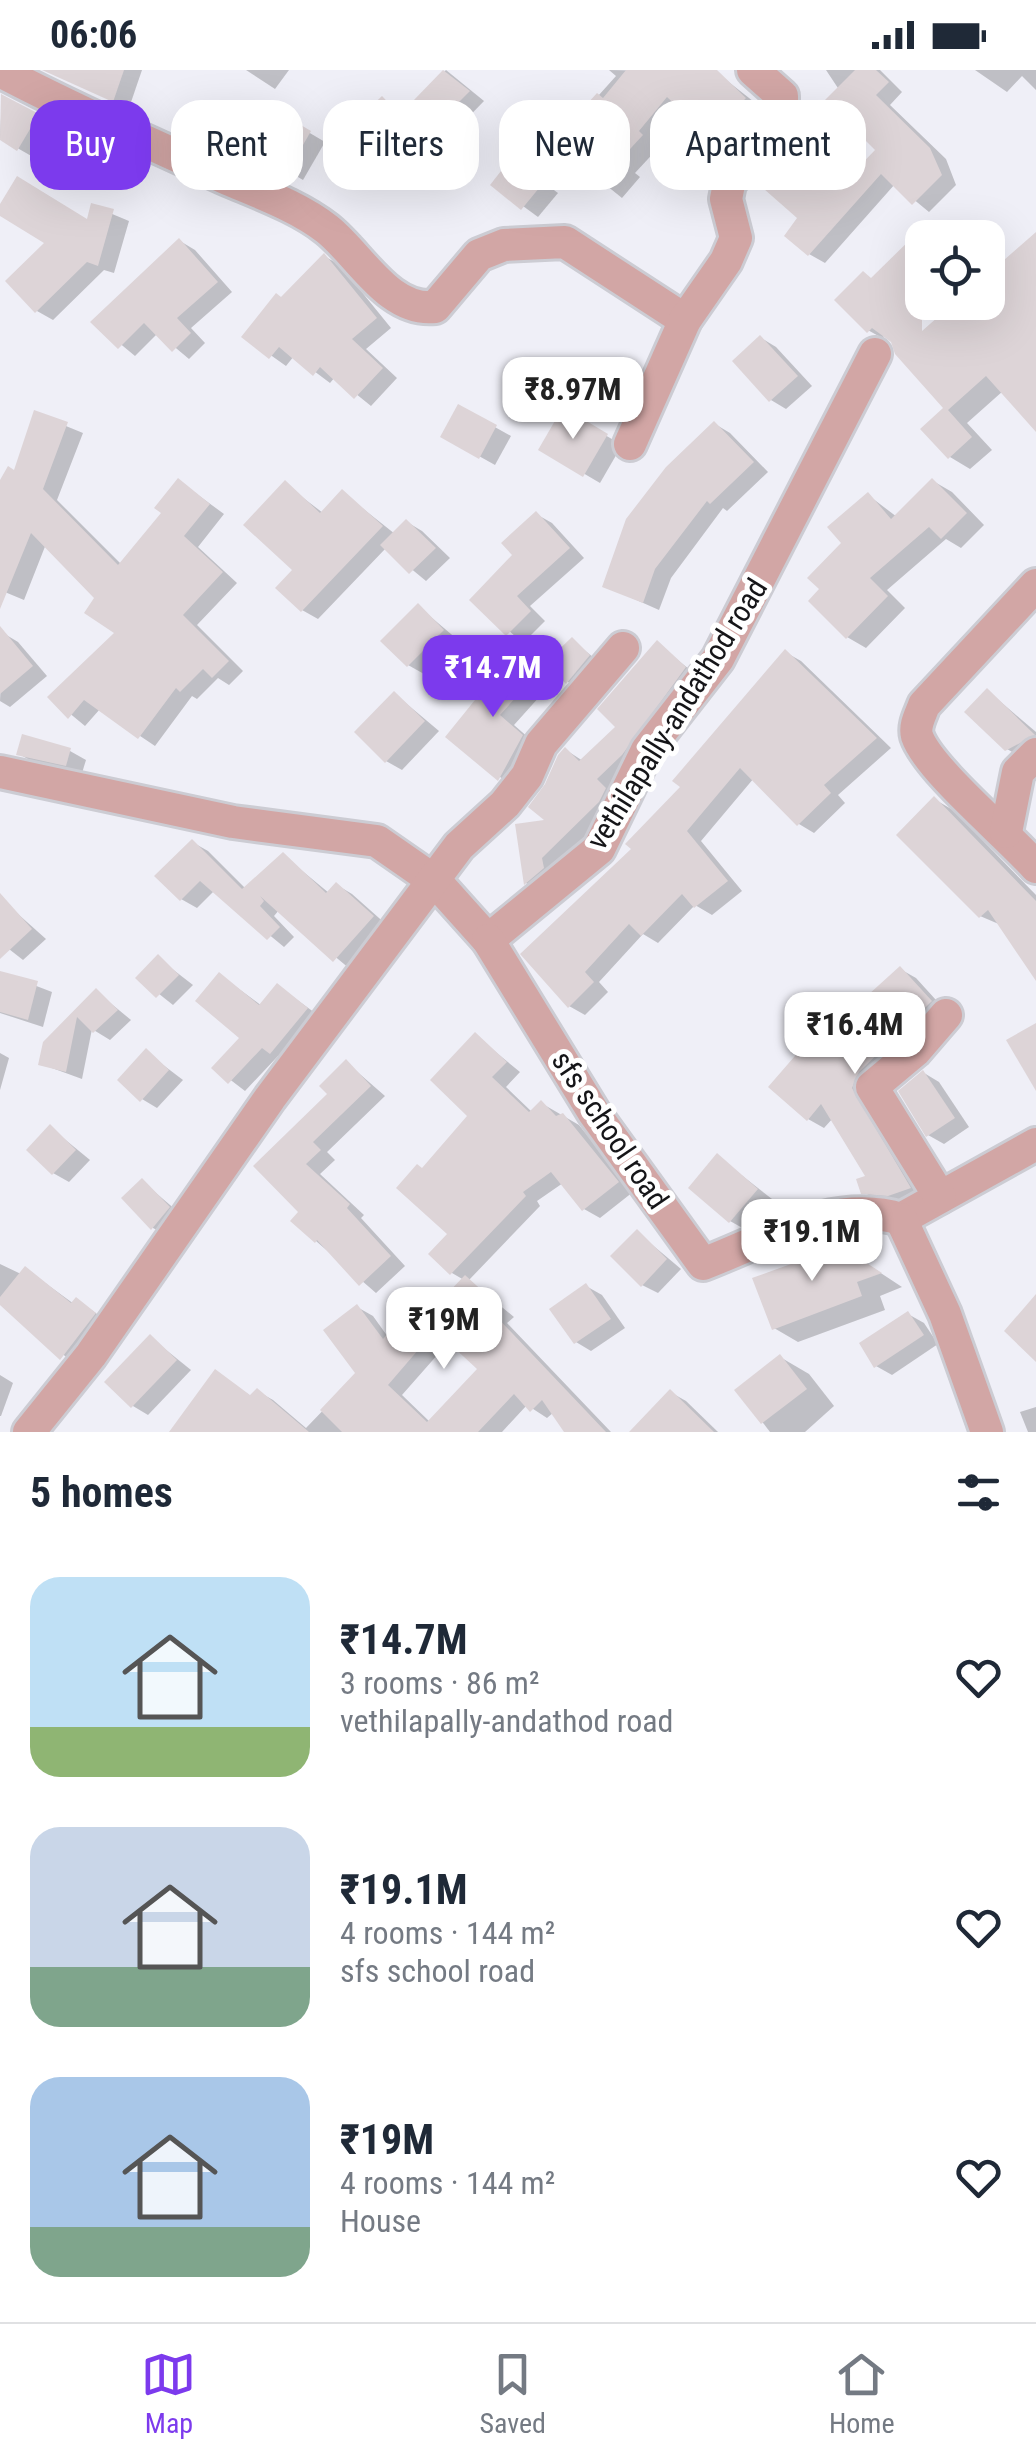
<!DOCTYPE html>
<html lang="en">
<head>
<meta charset="utf-8">
<style>
	body { margin:0; font-family:"Roboto Condensed",sans-serif; background:#f6f6f7; color:#1f2937; height:100vh; display:flex; flex-direction:column; font-size:38px; white-space:nowrap }
	* { box-sizing:border-box; margin:0 }
	p { font-size:32px; color:#747a83 }
	.icon { flex:none; width:55px; height:55px; fill:none; stroke:currentColor; stroke-width:2; stroke-linecap:round; stroke-linejoin:round }
	.map { position:relative; height:1362px; overflow:hidden }
	.panel { display:flex; flex-direction:column; background:#fff; flex:1 }
	.panel>* { flex:none }
	.hud { position:absolute; left:30px; top:30px; width:978px; height:90px; display:flex; gap:20px }
	.buttons { position:absolute; left:905px; top:150px; display:grid; gap:20px }
	.buttons a { display:grid; place-items:center; width:100px; height:100px; border-radius:20px; background:#fff; box-shadow:0 10px 40px #0002; font-size:50px }
	.price { position:absolute; translate:-50% -85px; padding:0 22px; border-radius:20px; background:#fff; color:#222; font-size:32px; line-height:65px; filter:drop-shadow(0 2px 5px #0008) }
	.price::after { content:''; position:absolute; left:50%; top:60px; width:30px; height:22px; margin-left:-15px; background:inherit; clip-path:polygon(0 0,100% 0,50% 100%) }
	.price.current { background:#7c3aed; color:#fff }
	ul { padding:0; list-style:none }
	li { display:flex; align-items:center; gap:30px; height:250px; padding:0 30px }
	li span { display:grid; place-items:center; flex:none; width:280px; height:200px; border-radius:30px; color:#555 }
	li>.icon { margin-inline-start:auto }
	span .icon { width:120px; height:120px; fill:#fffc; stroke-width:1 }
	li b { font-size:42px }
	h2 { display:flex; justify-content:space-between; align-items:center; height:120px; padding:0 30px; font-size:42px }
	.pill { padding:0 35px; border-radius:30px; background:#fff; box-shadow:0 10px 40px #0002; font-size:35px; line-height:90px }
	.pill.current { background:#7c3aed; color:#fff }
	.status { display:flex; justify-content:space-between; align-items:center; height:70px; padding:0 50px; background:#fff; direction:ltr }
	.status svg { height:28px; fill:currentColor }
	.tabs { display:flex; justify-content:space-around; align-items:center; height:140px; border-top:2px solid #e0e1e3; background:#fff; font-size:28px; color:#747a83 }
	.tabs a { display:grid; justify-items:center; gap:5px }
	.tabs .current { color:#7c3aed }
	.map>svg:first-child { display:block }
</style>
</head>
<body>
<div class="status"><b>06:06</b><svg viewBox="0 0 49 12"><path d="M0 12V9h3v3zM5 12V6h3v6zM10 12V3h3v9zM15 12V0h3v12zM26 1h20v11H26zM47 4h2v5h-2z"/></svg></div>
<div class="map">
<svg width="1036" height="1362" viewBox="0 0 1036 1362">
	<rect width="100%" height="100%" fill="#efeff7"/>
	<g fill="#0003">
		<polygon points="45,0 142,0 129,38"/>
		<polygon points="246,0 289,0 275,19"/>
		<polygon points="446,0 484,31 454,62 416,31"/>
		<polygon points="609,0 716,2 763,39 729,75 684,39 655,72 660,76 635,103 640,107 622,128 555,74 616,6"/>
		<polygon points="826,0 880,0 902,22 890,35 946,89 956,115 929,142 895,114 825,193 809,184 786,76 833,111 838,106 848,112 879,80"/>
		<polygon points="975,0 1036,0 1036,20 1022,6 1007,22"/>
		<polygon points="2,27 53,54 33,87 0,68"/>
		<polygon points="383,29 398,38 424,66 401,87 386,78"/>
		<polygon points="266,37 325,72 303,110 244,75"/>
		<polygon points="513,90 558,123 538,147 493,114"/>
		<polygon points="93,136 129,151 114,203 104,200 53,250 37,241 48,172 0,143 0,139 88,152"/>
		<polygon points="920,164 926,168 922,228 882,268 866,259 873,209"/>
		<polygon points="1036,165 1036,358 1003,321 967,353 992,380 970,399 950,387 947,338 988,232 988,208"/>
		<polygon points="180,171 195,180 232,222 191,258 205,273 189,289 158,263 135,286 94,252"/>
		<polygon points="324,186 340,195 391,258 366,279 397,308 371,336 335,307 330,313 294,286 286,296 245,267"/>
		<polygon points="761,268 776,277 812,316 786,339 771,330"/>
		<polygon points="459,337 511,366 495,395 443,366"/>
		<polygon points="564,341 622,375 600,413 542,379"/>
		<polygon points="39,345 83,363 57,430 122,495 164,442 179,411 224,444 198,477 237,513 197,555 243,601 229,615 218,608 197,629 192,626 155,676 100,639 85,656 50,627 118,563 98,527 46,474 24,530 0,520 0,437"/>
		<polygon points="715,354 730,363 768,402 727,441 723,438 671,508 659,540 605,516"/>
		<polygon points="933,411 952,422 984,455 961,478 946,469 887,520 905,538 866,578 847,567 822,519 868,425 897,447"/>
		<polygon points="285,414 323,443 342,422 395,464 407,452 422,461 450,488 426,511 386,478 318,549 302,540"/>
		<polygon points="536,444 552,453 584,488 530,536 545,551 523,573 473,530 516,485"/>
		<polygon points="418,536 458,570 424,604 408,595"/>
		<polygon points="3,563 18,572 47,606 10,637 0,631"/>
		<polygon points="572,570 604,596 583,620 568,612"/>
		<polygon points="658,574 700,608 621,729 541,822 526,813 518,756 550,752 566,680 583,691 618,657"/>
		<polygon points="785,582 801,591 891,678 838,725 845,733 814,763 799,754 754,708 701,771 742,821 712,845 695,835 658,873 643,864 599,912 608,922 585,945 569,936 634,779"/>
		<polygon points="513,587 550,615 514,655 538,676 514,718 449,667"/>
		<polygon points="988,621 1036,662 1036,681 1023,688 1007,679"/>
		<polygon points="395,624 439,661 402,700 386,691"/>
		<polygon points="70,681 86,690 82,703 35,693 19,684"/>
		<polygon points="934,729 953,740 1036,825 1036,907 1001,855 980,846"/>
		<polygon points="192,772 208,781 246,819 283,785 329,823 337,815 352,824 388,856 350,899 279,840 274,846 294,867 284,877 215,820 197,838 181,829"/>
		<polygon points="9,836 46,869 23,890 0,872 0,844"/>
		<polygon points="158,888 193,915 173,935 139,908"/>
		<polygon points="900,899 916,908 946,941 874,1011 925,1126 905,1134 880,1131 863,1122 869,1107 833,1048 824,1058 808,1049 807,986 874,929"/>
		<polygon points="0,902 52,922 43,957 0,943"/>
		<polygon points="220,905 262,936 278,916 322,948 287,991 278,986 245,1021 215,998 242,968"/>
		<polygon points="97,922 131,950 110,970 92,959 82,1009 41,994 45,973"/>
		<polygon points="475,965 520,1002 506,1017 532,1042 541,1033 579,1055 633,1122 600,1148 584,1139 563,1113 537,1131 540,1136 469,1210 514,1247 507,1253 611,1362 567,1362 554,1342 547,1348 527,1335 502,1362 172,1362 216,1302 252,1327 257,1321 273,1330 306,1358 359,1303 357,1237 373,1246 388,1267 400,1253 439,1283 402,1325 430,1352 480,1299 464,1210 452,1203 451,1164 423,1101 471,1046"/>
		<polygon points="146,982 183,1010 157,1038 142,1029"/>
		<polygon points="0,983 9,988 0,1020"/>
		<polygon points="346,992 385,1026 327,1082 335,1090 320,1104 364,1145 361,1148 405,1196 376,1223 316,1171 302,1142 257,1096 331,1024"/>
		<polygon points="924,1003 939,1012 969,1057 944,1074 928,1065"/>
		<polygon points="51,1058 90,1090 69,1112 53,1103"/>
		<polygon points="717,1086 772,1129 746,1160 730,1151"/>
		<polygon points="142,1111 184,1147 168,1166 153,1158"/>
		<polygon points="637,1162 681,1199 658,1223 642,1215"/>
		<polygon points="861,1190 902,1217 880,1226 885,1240 798,1272 774,1258 793,1196"/>
		<polygon points="0,1194 21,1204 26,1199 74,1234 77,1230 110,1253 77,1296 0,1232"/>
		<polygon points="586,1216 602,1225 625,1258 591,1281 576,1272"/>
		<polygon points="908,1244 924,1253 938,1274 892,1305 876,1296"/>
		<polygon points="150,1267 191,1300 148,1345 133,1336"/>
		<polygon points="780,1287 809,1304 834,1336 805,1362 770,1362 738,1320"/>
		<polygon points="0,1305 13,1313 1,1346 0,1346"/>
		<polygon points="670,1322 686,1331 718,1362 648,1362"/>
		<polygon points="1036,1337 1036,1362 1028,1362 1020,1342"/>
	</g>
	<g fill="#ddd4d7">
		<polygon points="42,0 124,0 113,32"/>
		<polygon points="443,0 470,21 436,55 413,31"/>
		<polygon points="626,0 717,0 746,28 709,67 667,27 639,61 643,65 619,91 624,95 602,119 551,74 597,23 603,28"/>
		<polygon points="855,0 876,0 889,12 876,25 930,78 942,105 912,135 881,104 808,186 784,166 797,148 755,111 785,73 831,111 837,103 845,111 875,80 825,30"/>
		<polygon points="1,24 39,44 17,81 0,70"/>
		<polygon points="382,26 410,56 384,80 357,50"/>
		<polygon points="265,34 311,61 287,103 241,76"/>
		<polygon points="512,87 544,112 521,140 490,115"/>
		<polygon points="17,106 87,149 91,133 114,139 98,196 87,192 35,243 5,211 44,173 0,146 0,134"/>
		<polygon points="922,158 922,261 955,232 988,232 988,204 1036,162 1036,362 986,306 948,340 972,367 948,389 920,359 943,338 895,284 891,272 872,258 867,263 834,230 863,201 871,208"/>
		<polygon points="179,168 218,212 177,248 191,263 172,282 144,253 118,279 90,252"/>
		<polygon points="324,183 377,248 352,269 383,298 354,329 320,297 313,306 279,277 269,289 241,267 276,223 281,227"/>
		<polygon points="760,265 798,306 769,332 732,291"/>
		<polygon points="458,334 497,355 479,389 440,367"/>
		<polygon points="563,337 608,364 583,407 538,380"/>
		<polygon points="34,340 68,352 43,419 118,495 161,443 154,438 178,408 210,434 184,466 223,502 183,545 229,591 212,608 203,599 180,622 176,618 138,669 84,630 68,649 47,627 114,563 84,543 94,528 31,463 0,539 0,410 8,396 14,400"/>
		<polygon points="714,351 754,392 710,434 707,431 655,499 643,533 602,517 626,449 666,397"/>
		<polygon points="932,408 967,443 941,469 929,457 870,508 888,526 846,569 808,531 819,519 807,508 841,473 827,457 868,422 891,449"/>
		<polygon points="285,410 320,443 342,419 383,456 301,542 275,518 292,500 243,455"/>
		<polygon points="536,441 570,478 517,526 531,541 506,566 469,530 512,485 501,473"/>
		<polygon points="406,449 436,478 409,504 380,475"/>
		<polygon points="418,533 444,560 407,597 380,571"/>
		<polygon points="0,556 33,596 0,624"/>
		<polygon points="572,567 590,585 566,614 546,592"/>
		<polygon points="657,570 686,597 622,685 597,709 606,718 599,732 542,788 544,798 524,815 515,754 544,750 528,737 545,714 558,685 565,677 579,691 615,657 597,639"/>
		<polygon points="785,579 877,668 824,715 831,723 797,756 740,698 687,761 728,811 694,838 682,824 641,866 629,854 585,902 594,912 568,938 520,884 631,779 625,774 680,717 672,711"/>
		<polygon points="513,583 536,605 500,645 523,665 498,711 445,667"/>
		<polygon points="987,618 1035,665 1005,681 964,642"/>
		<polygon points="394,621 425,651 385,693 354,662"/>
		<polygon points="22,664 71,678 66,696 16,685"/>
		<polygon points="934,726 1036,831 1036,911 988,840 979,848 896,765"/>
		<polygon points="192,769 242,819 283,782 326,823 336,812 374,846 333,892 260,826 264,831 260,836 280,857 267,870 200,811 180,831 154,806"/>
		<polygon points="0,823 32,859 0,889"/>
		<polygon points="158,884 179,905 156,928 135,908"/>
		<polygon points="900,896 932,931 859,1002 852,1018 911,1118 888,1126 861,1124 856,1109 865,1106 821,1034 807,1051 768,1017 801,979 806,984 870,928 868,925"/>
		<polygon points="0,901 38,911 28,950 0,942"/>
		<polygon points="219,902 259,935 277,913 308,938 270,984 262,978 228,1014 211,998 239,968 195,931"/>
		<polygon points="96,918 118,940 93,963 77,947 66,1002 38,995 43,972"/>
		<polygon points="1036,953 1036,1021 1006,970"/>
		<polygon points="475,962 507,992 492,1007 529,1042 541,1030 556,1046 563,1043 619,1112 582,1141 551,1102 523,1122 526,1126 450,1205 428,1184 447,1164 396,1118 417,1094 422,1098 467,1046 430,1010"/>
		<polygon points="146,978 169,1000 140,1032 117,1010"/>
		<polygon points="346,989 371,1016 313,1072 321,1080 306,1094 350,1134 347,1138 391,1186 359,1216 317,1170 315,1173 290,1151 298,1142 253,1096 327,1024 319,1016"/>
		<polygon points="923,1000 955,1048 926,1067 898,1021"/>
		<polygon points="50,1054 76,1080 52,1105 26,1080"/>
		<polygon points="717,1083 758,1119 729,1153 688,1118"/>
		<polygon points="142,1108 170,1137 151,1160 121,1128"/>
		<polygon points="637,1159 667,1189 641,1217 610,1186"/>
		<polygon points="836,1173 882,1203 857,1212 862,1226 772,1260 752,1208 791,1194 793,1183"/>
		<polygon points="25,1196 71,1233 76,1227 96,1243 60,1290 0,1235 0,1227"/>
		<polygon points="465,1205 500,1237 493,1243 606,1362 564,1362 542,1330 530,1342 514,1324 478,1362 342,1362 320,1340 355,1303 323,1260 357,1234 383,1269 400,1250 425,1272 388,1315 427,1352 477,1299 423,1249"/>
		<polygon points="586,1213 611,1249 574,1274 549,1239"/>
		<polygon points="1036,1224 1036,1292 1004,1261"/>
		<polygon points="908,1241 924,1265 874,1298 859,1273"/>
		<polygon points="150,1264 177,1290 131,1338 104,1312"/>
		<polygon points="780,1284 807,1319 761,1354 734,1320"/>
		<polygon points="215,1299 250,1325 257,1318 309,1362 169,1362"/>
		<polygon points="670,1319 714,1362 629,1362"/>
	</g>
	<g fill="none" stroke-linecap="round" stroke-linejoin="round">
		<defs>
			<g id="minor">
				<path d="M0,1C73,40 148,72 223,107C257,122 298,136 327,159C360,185 388,242 435,237L479,185L504,175L565,172L685,250"/>
				<polyline points="630,374 685,250 726,191 736,168 726,129 729,114 782,36 782,26 753,0"/>
				<path d="M1036,515L924,635C921,644 914,655 917,666C928,699 1009,766 1036,797"/>
				<polyline points="0,702 233,752 377,771 436,812 488,870 599,779 647,680 718,589 875,284"/>
				<polyline points="1006,762 1018,702 1036,684"/>
				<path d="M488,870L594,1043L703,1194C766,1170 833,1128 901,1149L1036,1074"/>
				<polyline points="940,1127 872,1017 915,981 946,945"/>
				<polyline points="901,1149 945,1244 987,1362"/>
				<polyline points="29,1362 91,1285 270,1028 459,776 505,734 527,706 541,674 623,578"/>
			</g>
		</defs>
		<use href="#minor" stroke="#ccccd3" stroke-width="38"/>
		<use href="#minor" stroke="#d2a6a5" stroke-width="32"/>
	</g>
	<g text-anchor="middle" stroke-width="10" stroke-linejoin="round" paint-order="stroke">
		<g font-size="30" fill="#151518" stroke="#fff">
			<text transform="translate(677 644) rotate(-58)" y="10">vethilapally-andathod road</text>
			<text transform="translate(610 1060) rotate(56)" y="10">sfs school road</text>
		</g>
	</g>
</svg>
<div class="buttons">
<a><svg class="icon" aria-label="locate" viewBox="0 0 24 24"><circle cx="12" cy="12" r="6"/><path d="M12 2v4M12 18v4M2 12h4M18 12h4"/></svg></a>
</div>
<b class="price" style="left:573px;top:372px">₹8.97M</b>
<b class="price current" style="left:493px;top:650px">₹14.7M</b>
<b class="price" style="left:855px;top:1007px">₹16.4M</b>
<b class="price" style="left:812px;top:1214px">₹19.1M</b>
<b class="price" style="left:444px;top:1302px">₹19M</b>
<div class="hud">
<a class="pill current">Buy</a>
<a class="pill">Rent</a>
<a class="pill">Filters</a>
<a class="pill">New</a>
<a class="pill">Apartment</a>
</div>
</div>
<section class="panel">
<h2>5 homes<svg class="icon" aria-label="filters" viewBox="0 0 24 24"><path d="M4 7h16M4 17h16"/><circle cx="9" cy="7" r="2"/><circle cx="15" cy="17" r="2"/></svg></h2>
<ul>
<li><span style="background:linear-gradient(#bfe0f5 75%,#8fb573 0)"><svg class="icon" aria-label="home" viewBox="0 0 24 24"><path d="M3 11l9-7 9 7M6 9v11h12V9"/></svg></span><div><b>₹14.7M</b><p>3 rooms · 86 m²</p><p>vethilapally-andathod road</p></div><svg class="icon" aria-label="heart" viewBox="0 0 24 24"><path d="M12 20l-8-8c-3-5 5-10 8-4 3-6 11-1 8 4z"/></svg></li>
<li><span style="background:linear-gradient(#c9d6e8 70%,#7fa58c 0)"><svg class="icon" aria-label="home" viewBox="0 0 24 24"><path d="M3 11l9-7 9 7M6 9v11h12V9"/></svg></span><div><b>₹19.1M</b><p>4 rooms · 144 m²</p><p>sfs school road</p></div><svg class="icon" aria-label="heart" viewBox="0 0 24 24"><path d="M12 20l-8-8c-3-5 5-10 8-4 3-6 11-1 8 4z"/></svg></li>
<li><span style="background:linear-gradient(#a9c7e8 75%,#7fa58c 0)"><svg class="icon" aria-label="home" viewBox="0 0 24 24"><path d="M3 11l9-7 9 7M6 9v11h12V9"/></svg></span><div><b>₹19M</b><p>4 rooms · 144 m²</p><p>House</p></div><svg class="icon" aria-label="heart" viewBox="0 0 24 24"><path d="M12 20l-8-8c-3-5 5-10 8-4 3-6 11-1 8 4z"/></svg></li>
</ul>
</section>
<nav class="tabs">
<a class="current"><svg class="icon" aria-label="map" viewBox="0 0 24 24"><path d="M3 6l6-2 6 2 6-2v14l-6 2-6-2-6 2zM9 4v14M15 6v14"/></svg>Map</a>
<a><svg class="icon" aria-label="saved" viewBox="0 0 24 24"><path d="M7 4h10v16l-5-4-5 4z"/></svg>Saved</a>
<a><svg class="icon" aria-label="home" viewBox="0 0 24 24"><path d="M3 11l9-7 9 7M6 9v11h12V9"/></svg>Home</a>
</nav>
</body>
</html>
